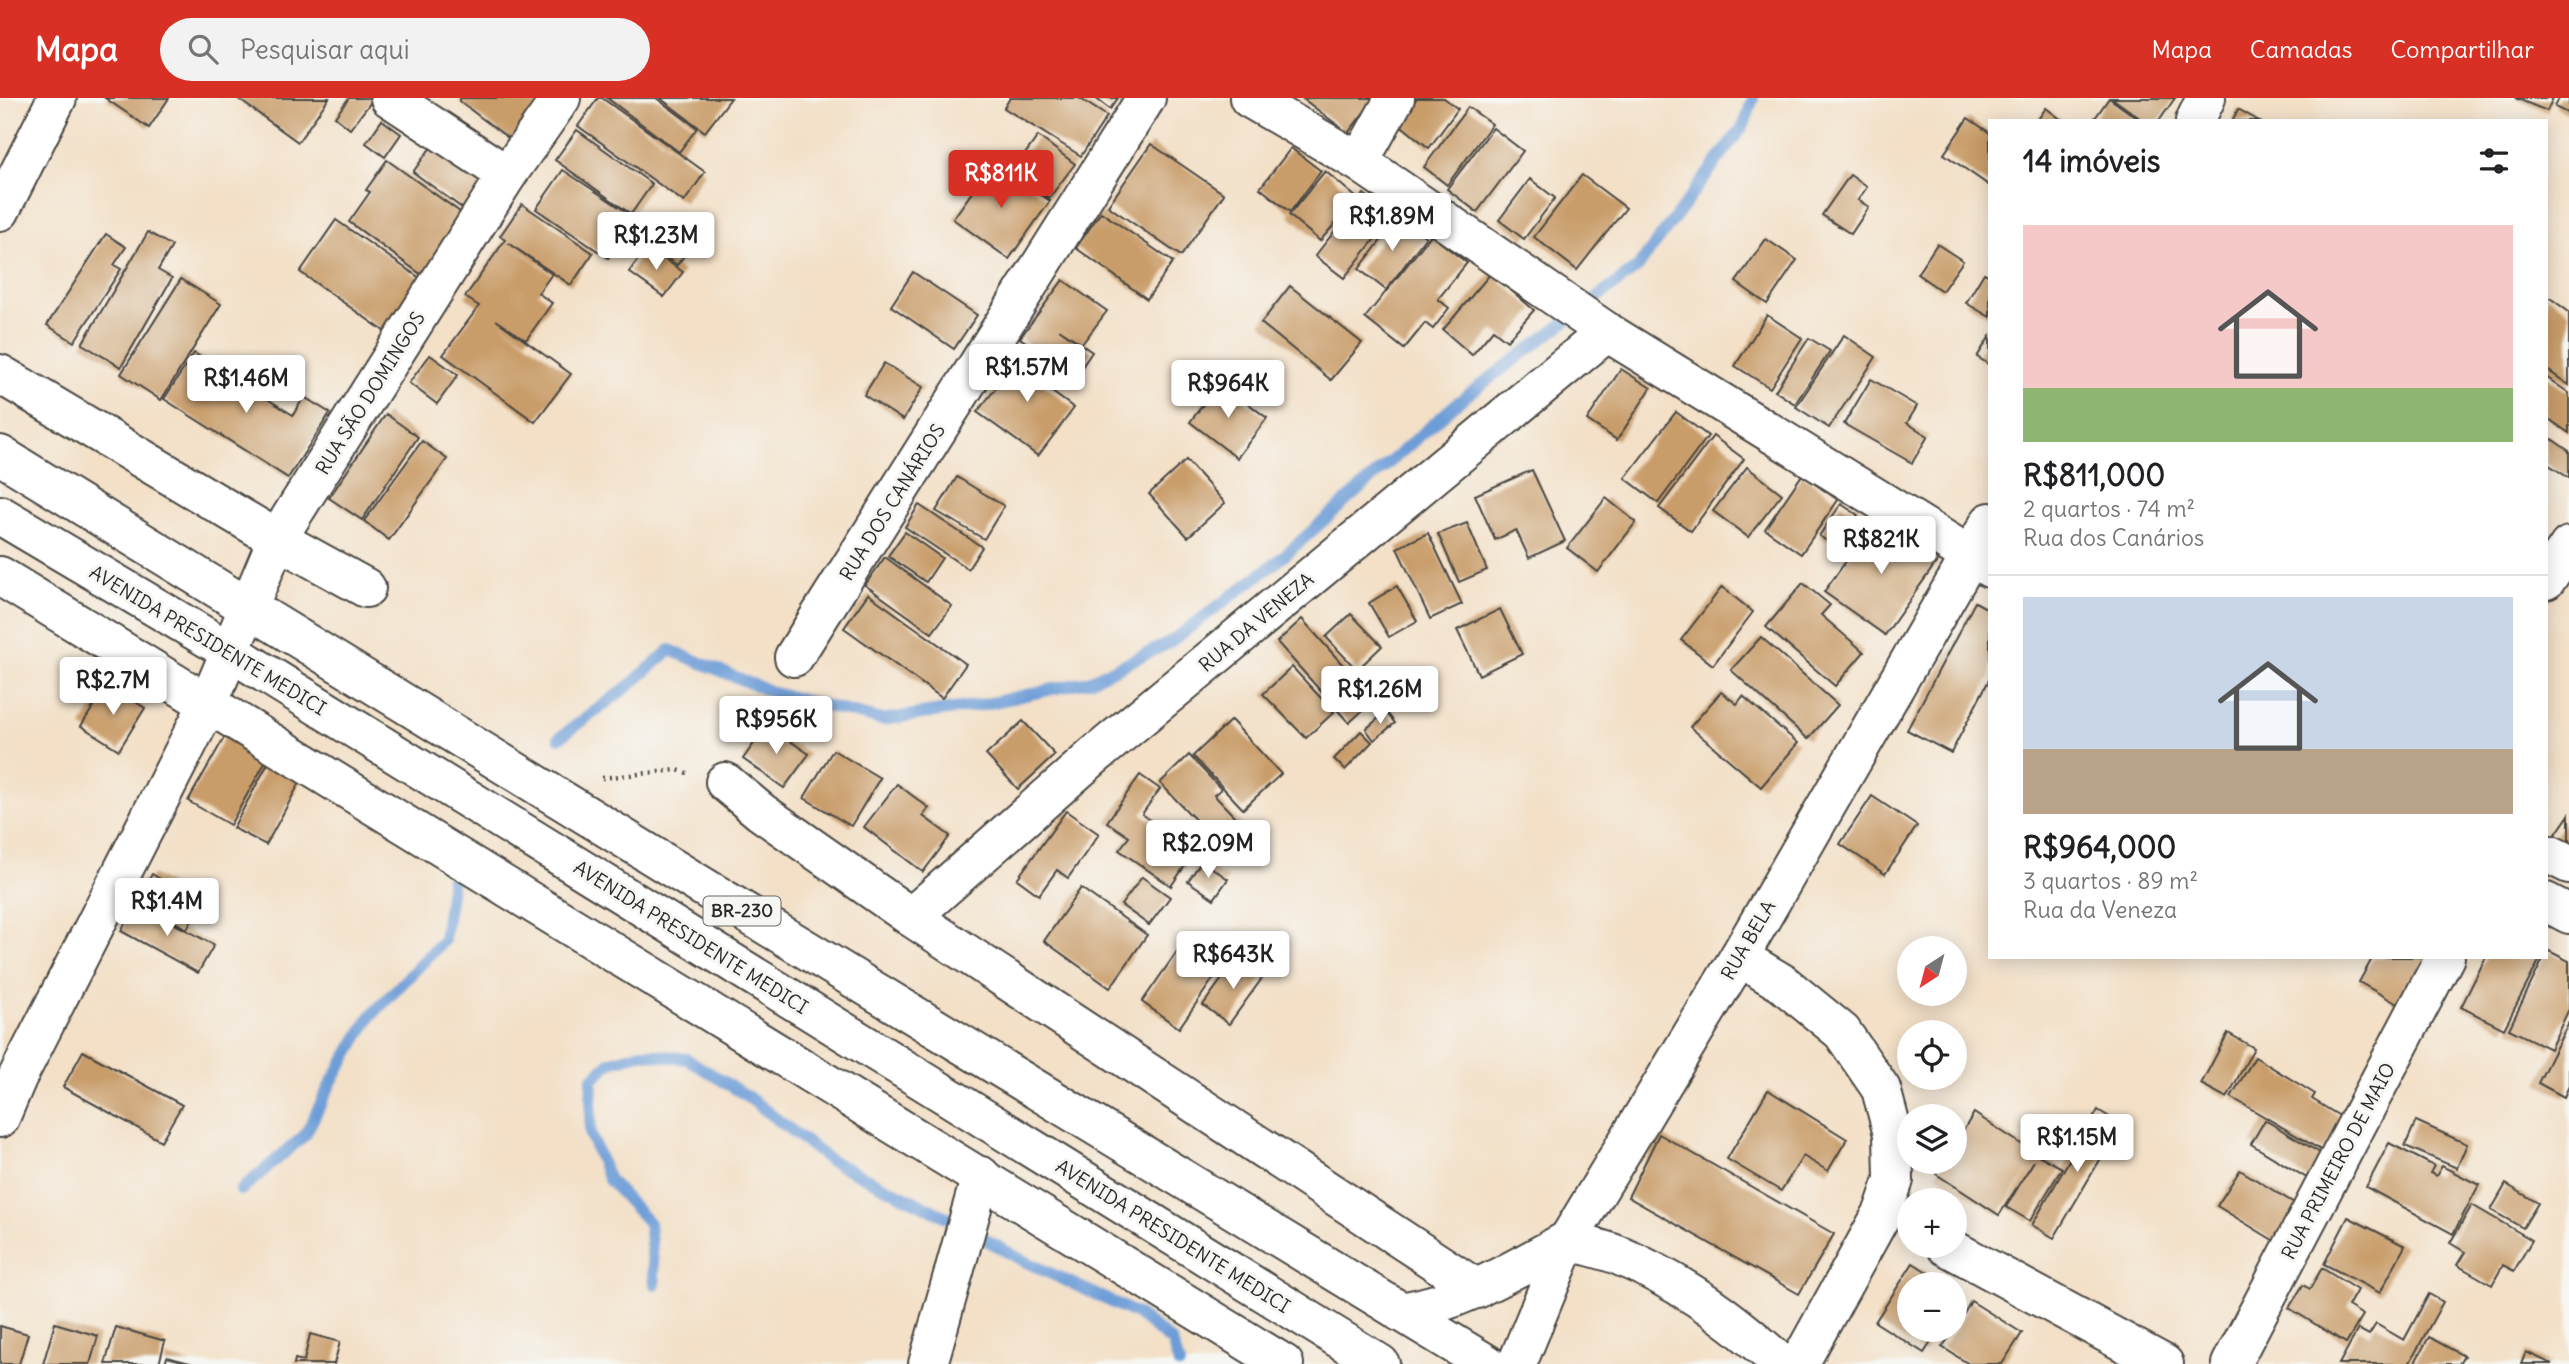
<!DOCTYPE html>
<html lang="pt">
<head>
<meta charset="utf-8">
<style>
	body { margin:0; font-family:Delius,sans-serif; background:#f2f2f2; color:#202124; height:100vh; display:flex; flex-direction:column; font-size:26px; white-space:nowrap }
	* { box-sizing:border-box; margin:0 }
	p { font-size:23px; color:#757577 }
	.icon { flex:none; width:38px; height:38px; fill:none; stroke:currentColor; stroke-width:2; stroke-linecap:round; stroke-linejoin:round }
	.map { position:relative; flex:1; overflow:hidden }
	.side { position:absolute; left:1988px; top:21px; width:560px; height:840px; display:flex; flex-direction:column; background:#fff; border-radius:0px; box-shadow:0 4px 18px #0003 }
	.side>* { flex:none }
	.needle { width:46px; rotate:216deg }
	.fabs { position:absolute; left:1897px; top:838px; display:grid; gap:14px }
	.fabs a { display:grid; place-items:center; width:70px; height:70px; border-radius:50%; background:#fff; box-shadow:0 4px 18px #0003; font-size:35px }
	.price { position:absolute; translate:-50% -60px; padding:0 16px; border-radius:7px; background:#fff; color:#222; font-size:23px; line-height:46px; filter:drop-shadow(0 2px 4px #0008) }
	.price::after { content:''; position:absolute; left:50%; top:42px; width:21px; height:16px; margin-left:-10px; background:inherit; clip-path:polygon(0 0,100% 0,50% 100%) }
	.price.selected { background:#d93025; color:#fff }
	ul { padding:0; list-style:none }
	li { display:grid; align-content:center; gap:14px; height:371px; padding:0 35px }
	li+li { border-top:2px solid #e0e0e0 }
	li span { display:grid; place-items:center; height:217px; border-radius:0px; color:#555 }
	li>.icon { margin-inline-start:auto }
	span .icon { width:126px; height:126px; fill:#fffc; stroke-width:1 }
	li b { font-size:30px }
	h2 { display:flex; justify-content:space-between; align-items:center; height:84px; padding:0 35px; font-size:30px }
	header { display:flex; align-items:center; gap:42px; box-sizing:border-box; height:98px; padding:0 35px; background:#d93025; color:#fff }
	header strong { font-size:33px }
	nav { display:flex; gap:38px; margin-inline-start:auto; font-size:24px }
	.search { width:490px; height:63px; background:#f2f2f2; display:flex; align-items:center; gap:18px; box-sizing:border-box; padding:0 24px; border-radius:38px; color:#757577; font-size:26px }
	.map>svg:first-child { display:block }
</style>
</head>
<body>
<header>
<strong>Mapa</strong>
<div class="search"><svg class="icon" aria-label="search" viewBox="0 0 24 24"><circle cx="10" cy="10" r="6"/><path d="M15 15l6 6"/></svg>Pesquisar aqui</div>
<nav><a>Mapa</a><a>Camadas</a><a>Compartilhar</a></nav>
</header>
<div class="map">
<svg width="2569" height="1266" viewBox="0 0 2569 1266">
	<rect width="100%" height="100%" fill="#f6f6f2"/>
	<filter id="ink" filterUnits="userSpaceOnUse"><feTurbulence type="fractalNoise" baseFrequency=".0143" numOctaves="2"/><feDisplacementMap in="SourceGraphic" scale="14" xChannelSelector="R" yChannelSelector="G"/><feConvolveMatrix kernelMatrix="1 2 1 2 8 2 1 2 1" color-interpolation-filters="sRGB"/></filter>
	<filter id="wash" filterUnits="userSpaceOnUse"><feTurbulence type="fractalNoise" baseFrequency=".00686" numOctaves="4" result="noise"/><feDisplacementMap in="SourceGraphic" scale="28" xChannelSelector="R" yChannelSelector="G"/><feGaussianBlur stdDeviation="1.57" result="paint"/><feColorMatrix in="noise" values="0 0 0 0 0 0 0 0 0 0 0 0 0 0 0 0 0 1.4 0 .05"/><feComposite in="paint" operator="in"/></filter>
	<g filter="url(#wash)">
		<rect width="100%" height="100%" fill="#f3e0c7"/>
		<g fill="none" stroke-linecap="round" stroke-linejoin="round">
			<g stroke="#6d9dd7" stroke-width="12">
				<polyline points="559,640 630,587 670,552 774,595 882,622 981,607 1089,583 1169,545 1278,463 1457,305 1638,169 1744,27 1753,0"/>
				<polyline points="241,1092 305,1037 332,983 370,919 444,842 452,780"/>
				<polyline points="655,1186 649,1125 609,1082 590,1036 592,981 611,964 642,955 687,961 747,998 829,1062 946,1119 1020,1161 1137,1216 1172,1244 1179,1266"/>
			</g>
		</g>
		<g id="blocks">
			<g fill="#c99d6a">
				<polygon points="105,0 169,0 149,30"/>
				<polygon points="237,0 329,0 298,44"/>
				<polygon points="349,0 374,0 350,31 335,19"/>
				<polygon points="461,0 543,0 511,42 459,3"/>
				<polygon points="598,0 602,0 705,74 684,104 578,28"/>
				<polygon points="607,0 656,0 697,30 679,54"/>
				<polygon points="660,0 731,0 705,34"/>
				<polygon points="1010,0 1079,0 1107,18 1081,58 1004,10"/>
				<polygon points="1095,0 1118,0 1110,11"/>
				<polygon points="1302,0 1375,0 1348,35"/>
				<polygon points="1417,0 1444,0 1458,11 1429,50 1398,25"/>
				<polygon points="2109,0 2141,23 2093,23"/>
				<polygon points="2112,0 2175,0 2159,23 2144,23"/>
				<polygon points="2515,0 2553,0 2547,13"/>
				<polygon points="2559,0 2569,0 2569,16 2555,9"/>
				<polygon points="1468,9 1492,26 1447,87 1424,69"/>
				<polygon points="2046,10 2063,23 2037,23"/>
				<polygon points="2238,11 2259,23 2232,23"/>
				<polygon points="1968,20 1990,35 1990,88 1944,56"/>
				<polygon points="382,22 401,36 385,59 366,45"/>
				<polygon points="1493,30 1523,53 1477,114 1447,91"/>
				<polygon points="577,32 652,86 631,116 555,62"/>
				<polygon points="1038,38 1075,66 1049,100 1013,73"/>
				<polygon points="434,45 487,85 466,113 413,74"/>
				<polygon points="1151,46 1224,96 1181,158 1108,108"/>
				<polygon points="1291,50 1321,73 1290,114 1260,90"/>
				<polygon points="387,62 467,119 422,177 349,124 370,94 366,92"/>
				<polygon points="994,63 1050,103 1009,161 953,121"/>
				<polygon points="563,72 628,115 617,130 624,135 608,160 536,111"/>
				<polygon points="1325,73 1357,100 1320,143 1289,117"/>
				<polygon points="1582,77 1626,110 1577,172 1534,139"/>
				<polygon points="1850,77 1867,89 1858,102 1869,109 1851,136 1822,117"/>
				<polygon points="1530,81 1555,100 1524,141 1499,122"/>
				<polygon points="1364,96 1393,118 1344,180 1315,158"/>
				<polygon points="522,106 593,155 571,187 508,145 552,176 538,195 552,205 526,242 496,222 571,276 535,324 443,257 479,208 465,199 505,142 500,138"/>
				<polygon points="1101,114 1173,164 1147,201 1076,150"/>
				<polygon points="1399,119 1426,139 1386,192 1359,171"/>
				<polygon points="336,122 424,183 387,235 300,174"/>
				<polygon points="148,134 172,148 158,172 172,180 121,269 82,246"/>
				<polygon points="665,135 688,152 677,167 653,150"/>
				<polygon points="106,136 126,149 114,167 121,171 74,244 47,227"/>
				<polygon points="1431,137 1467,165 1438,201 1449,210 1433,231 1425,225 1404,251 1365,220"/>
				<polygon points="1766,141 1797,162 1767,206 1736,184"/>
				<polygon points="1937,146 1963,163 1942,193 1917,176"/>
				<polygon points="647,149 683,174 664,199 629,174"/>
				<polygon points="913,174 977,217 954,251 891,208"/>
				<polygon points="1491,175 1534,212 1507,243 1493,232 1472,257 1443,232"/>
				<polygon points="1984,175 1990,178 1990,219 1966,205"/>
				<polygon points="181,181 221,206 161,302 121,276"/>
				<polygon points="1063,182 1107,213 1082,246 1059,231 1092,254 1075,279 1020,240"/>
				<polygon points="1290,188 1362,245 1331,282 1261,225"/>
				<polygon points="2546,197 2569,214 2569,287 2546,271"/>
				<polygon points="1767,217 1802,240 1770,290 1735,268"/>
				<polygon points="1844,237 1876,259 1829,330 1796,309"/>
				<polygon points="1990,238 1990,267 1977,259"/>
				<polygon points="1809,240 1830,253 1795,306 1775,293"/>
				<polygon points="1029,249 1057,270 1044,288 1074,310 1038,358 977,314"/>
				<polygon points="194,255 293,317 304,299 330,315 288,380 164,301"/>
				<polygon points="430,257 458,277 437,306 409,285"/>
				<polygon points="884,265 923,289 903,322 864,297"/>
				<polygon points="1621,271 1651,290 1617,342 1587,322"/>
				<polygon points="2546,279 2569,295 2569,335 2546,319"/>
				<polygon points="1871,281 1917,308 1907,325 1928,338 1912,365 1844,326"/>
				<polygon points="1220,284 1267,320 1237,360 1190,324"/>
				<polygon points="1676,314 1708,338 1658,405 1625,380"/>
				<polygon points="386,316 418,339 362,422 329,400"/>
				<polygon points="2546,337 2569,353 2569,380 2546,365"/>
				<polygon points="1713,338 1744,361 1691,433 1659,410"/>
				<polygon points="422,343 447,361 389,442 364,423"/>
				<polygon points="1186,362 1225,405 1188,439 1149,396"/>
				<polygon points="1747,369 1782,396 1748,439 1713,413"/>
				<polygon points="1532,372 1565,443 1529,460 1516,432 1495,442 1475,397"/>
				<polygon points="1802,377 1838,402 1801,456 1765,431"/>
				<polygon points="957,379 1004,408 984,441 936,413"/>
				<polygon points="1606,400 1636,424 1598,474 1567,450"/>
				<polygon points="1841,406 1858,417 1840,443 1831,437 1827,443 1819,438"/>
				<polygon points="919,407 982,449 968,471 905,429"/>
				<polygon points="1877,420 1938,462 1885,537 1824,494"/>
				<polygon points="1467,425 1487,472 1459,484 1438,436"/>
				<polygon points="905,434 942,460 926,484 888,458"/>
				<polygon points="1428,435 1462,506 1430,521 1397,450"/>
				<polygon points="885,459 952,508 932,535 865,487"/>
				<polygon points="1803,485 1830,507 1821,517 1864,554 1835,588 1766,529"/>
				<polygon points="1397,488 1417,523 1389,539 1369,505"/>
				<polygon points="1722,489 1753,514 1713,567 1681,542"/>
				<polygon points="868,496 966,566 942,600 844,530"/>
				<polygon points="1975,504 1990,512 1990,580 1951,655 1907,632"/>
				<polygon points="1500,511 1522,556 1479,577 1457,532"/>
				<polygon points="1351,516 1382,548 1357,572 1326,539"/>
				<polygon points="1302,521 1374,602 1349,625 1277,544"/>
				<polygon points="1761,539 1838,607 1808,641 1731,572"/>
				<polygon points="1292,569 1334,614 1306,640 1263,596"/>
				<polygon points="108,586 145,610 119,652 81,628"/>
				<polygon points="1721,594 1737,606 1743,598 1798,645 1761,689 1690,629"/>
				<polygon points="1386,614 1395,625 1374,642 1366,631"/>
				<polygon points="1231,622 1281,676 1243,711 1193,658"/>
				<polygon points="1023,623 1055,657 1018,691 986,657"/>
				<polygon points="767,627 809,656 784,690 743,661"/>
				<polygon points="228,633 270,656 230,727 188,703"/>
				<polygon points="1361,633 1372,644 1345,672 1334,661"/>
				<polygon points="833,652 880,680 851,728 804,700"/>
				<polygon points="1189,657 1221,691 1214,697 1252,737 1230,758 1160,685"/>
				<polygon points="272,658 305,675 266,747 233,730"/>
				<polygon points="1140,677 1160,691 1142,716 1195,753 1171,788 1119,752 1129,739 1107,724"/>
				<polygon points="897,686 929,710 923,718 950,738 923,774 864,729"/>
				<polygon points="1872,698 1917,728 1885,776 1840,746"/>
				<polygon points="1066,713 1099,736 1068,780 1057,772 1039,797 1017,781"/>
				<polygon points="2569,717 2569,749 2554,739"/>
				<polygon points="1202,763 1228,781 1214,801 1188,783"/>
				<polygon points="152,776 202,805 187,831 137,802"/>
				<polygon points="1142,779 1170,799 1149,827 1121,807"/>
				<polygon points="1081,790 1147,837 1110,890 1044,843"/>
				<polygon points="136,805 214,847 198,875 121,833"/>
				<polygon points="1183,845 1220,871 1179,930 1142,904"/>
				<polygon points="2547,852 2569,863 2569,911 2550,951 2509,931 2544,859 2546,859"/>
				<polygon points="2373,859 2432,859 2403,909 2359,884"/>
				<polygon points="2486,859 2541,859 2504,931 2461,909"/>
				<polygon points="1237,860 1263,879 1229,926 1203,907"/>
				<polygon points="2569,924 2569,988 2564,999 2538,985"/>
				<polygon points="2228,935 2254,950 2227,1000 2201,986"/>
				<polygon points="83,953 182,1007 161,1043 63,989"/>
				<polygon points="2255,959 2315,996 2312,1001 2351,1025 2331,1058 2231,999"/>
				<polygon points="1768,992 1847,1041 1828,1073 1803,1058 1781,1093 1727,1061"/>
				<polygon points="2098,1012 2121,1026 2054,1140 2032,1127"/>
				<polygon points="1974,1015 2038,1057 2062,1070 2030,1123 2006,1109 2034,1063 1999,1117 1936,1076 1943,1064 1955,1064 1955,1046"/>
				<polygon points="2265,1022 2325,1058 2310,1082 2251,1046"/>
				<polygon points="2416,1023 2467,1046 2457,1070 2405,1048"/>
				<polygon points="1659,1036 1834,1136 1799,1196 1628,1099"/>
				<polygon points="2389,1045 2434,1068 2430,1075 2436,1078 2442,1068 2479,1087 2453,1136 2366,1089"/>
				<polygon points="2240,1072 2299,1108 2276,1144 2217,1108"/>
				<polygon points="2506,1086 2538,1105 2523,1130 2491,1112"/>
				<polygon points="2472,1107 2532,1142 2514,1173 2503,1167 2492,1187 2457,1167 2465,1154 2450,1145"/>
				<polygon points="2348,1119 2405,1148 2380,1195 2324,1166"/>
				<polygon points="1913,1165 1946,1186 1909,1186 1909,1232 1939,1232 1924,1255 1875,1224"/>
				<polygon points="2322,1170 2357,1192 2348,1208 2363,1217 2346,1245 2289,1210 2303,1187 2310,1191"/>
				<polygon points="2429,1196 2443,1204 2409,1266 2339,1266 2358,1231 2369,1237 2376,1226 2404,1242"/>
				<polygon points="1971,1203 2022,1235 2002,1266 1969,1266 1942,1249 1955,1232"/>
				<polygon points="55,1225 98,1238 90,1266 43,1266"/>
				<polygon points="0,1228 28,1236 19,1266 0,1266"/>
				<polygon points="116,1229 165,1243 159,1266 105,1266"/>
				<polygon points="310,1236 340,1244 334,1266 294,1266 295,1261 304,1263"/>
				<polygon points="2429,1239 2464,1258 2459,1266 2414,1266"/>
				<polygon points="2526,1254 2552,1266 2521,1266"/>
				<polygon points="167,1259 190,1265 189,1266 165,1266"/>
			</g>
		</g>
	</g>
	<g filter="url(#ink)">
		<use href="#blocks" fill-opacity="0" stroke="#494642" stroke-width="2"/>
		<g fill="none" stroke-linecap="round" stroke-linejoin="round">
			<defs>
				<g id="minor">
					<polyline points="390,0 507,77"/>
					<polyline points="1249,0 1359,64 1607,234 1990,470"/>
					<polyline points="2195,23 2206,0"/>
					<polyline points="1359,64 1395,0"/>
					<polyline points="0,113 57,0"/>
					<polyline points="0,276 277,441 366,490"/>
					<polyline points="0,478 1284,1266"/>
					<polyline points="2546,482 2569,448"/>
					<polyline points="794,559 1146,0"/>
					<polyline points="725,684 761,714 911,819 1477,1191"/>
					<polyline points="2546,758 2551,757 2569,766"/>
					<polyline points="2546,804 2569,816"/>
					<polyline points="911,819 1094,658 1607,234"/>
					<polyline points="1739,859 1782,885 1842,934 1881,991 1893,1036 1894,1082 1883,1114 1799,1266"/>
					<polyline points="0,1020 17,980 208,606 277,441 507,77 561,0"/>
					<polyline points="1946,1148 2164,1266"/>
					<polyline points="928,1266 981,1078"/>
					<polyline points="1517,1266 1568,1142 1739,859 1990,424"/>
					<polyline points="2231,1266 2445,859"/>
				</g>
				<g id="primary">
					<polyline points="0,357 692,782 1487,1266"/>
					<polyline points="0,417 231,554 1380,1266"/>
					<path d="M1400,1214C1461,1205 1514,1171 1568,1142C1585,1148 1604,1151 1620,1158C1680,1183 1734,1222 1781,1266"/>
				</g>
			</defs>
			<use href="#minor" stroke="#494642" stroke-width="42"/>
			<use href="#primary" stroke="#494642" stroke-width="42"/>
			<polyline stroke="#494642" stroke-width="4.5" stroke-dasharray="2 5" stroke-linecap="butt" points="602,680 677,672 687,675"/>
			<use href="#minor" stroke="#fff" stroke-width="38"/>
			<use href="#primary" stroke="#fff" stroke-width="38"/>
		</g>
	</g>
	<g text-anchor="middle" stroke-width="6" stroke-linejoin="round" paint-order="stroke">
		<rect fill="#f6f6f2" stroke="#686867" stroke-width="2" x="703.5" y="798.5" width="77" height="29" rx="5"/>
		<g font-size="18" font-weight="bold" fill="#2b2b2b">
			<text x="742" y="819">BR-230</text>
		</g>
		<g font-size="19" fill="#2b2b2b" stroke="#f6f6f2">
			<text transform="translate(370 295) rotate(-58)" y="7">RUA SÃO DOMINGOS</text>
			<text transform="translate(892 404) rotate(-58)" y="7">RUA DOS CANÁRIOS</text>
			<text transform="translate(1256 524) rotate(-40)" y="7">RUA DA VENEZA</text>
			<text transform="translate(208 542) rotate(31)" y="7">AVENIDA PRESIDENTE MEDICI</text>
			<text transform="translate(691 839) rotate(32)" y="7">AVENIDA PRESIDENTE MEDICI</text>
			<text transform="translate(1748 842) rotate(-60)" y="7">RUA BELA</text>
			<text transform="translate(2338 1063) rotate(-62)" y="7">RUA PRIMEIRO DE MAIO</text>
			<text transform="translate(1173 1138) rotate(32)" y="7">AVENIDA PRESIDENTE MEDICI</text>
		</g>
	</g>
</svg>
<div class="fabs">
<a><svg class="needle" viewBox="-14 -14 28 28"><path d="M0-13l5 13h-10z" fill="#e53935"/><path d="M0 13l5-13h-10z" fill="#757577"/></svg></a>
<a><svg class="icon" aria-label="locate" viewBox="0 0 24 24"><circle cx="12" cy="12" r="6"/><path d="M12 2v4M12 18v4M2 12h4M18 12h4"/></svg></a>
<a><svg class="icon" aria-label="layers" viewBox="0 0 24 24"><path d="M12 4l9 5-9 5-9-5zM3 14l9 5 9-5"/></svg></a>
<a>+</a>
<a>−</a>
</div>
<b class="price selected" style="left:1001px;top:112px">R$811K</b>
<b class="price" style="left:1392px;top:155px">R$1.89M</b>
<b class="price" style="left:656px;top:174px">R$1.23M</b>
<b class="price" style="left:1027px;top:306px">R$1.57M</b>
<b class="price" style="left:246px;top:317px">R$1.46M</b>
<b class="price" style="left:1228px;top:322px">R$964K</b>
<b class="price" style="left:1881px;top:478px">R$821K</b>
<b class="price" style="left:113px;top:619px">R$2.7M</b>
<b class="price" style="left:1380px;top:628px">R$1.26M</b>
<b class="price" style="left:776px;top:658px">R$956K</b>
<b class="price" style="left:1208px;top:782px">R$2.09M</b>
<b class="price" style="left:167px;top:840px">R$1.4M</b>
<b class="price" style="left:1233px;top:893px">R$643K</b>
<b class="price" style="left:2077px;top:1076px">R$1.15M</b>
<section class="side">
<h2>14 imóveis<svg class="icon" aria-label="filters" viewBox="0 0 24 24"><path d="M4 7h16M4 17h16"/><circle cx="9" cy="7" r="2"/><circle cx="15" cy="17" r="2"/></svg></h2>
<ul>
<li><span style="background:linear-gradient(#f6c9c9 75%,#8fb573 0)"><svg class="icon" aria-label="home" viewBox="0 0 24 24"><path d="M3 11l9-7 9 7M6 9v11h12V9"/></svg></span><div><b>R$811,000</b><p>2 quartos · 74 m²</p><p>Rua dos Canários</p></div></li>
<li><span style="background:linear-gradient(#c9d6e8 70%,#b9a48a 0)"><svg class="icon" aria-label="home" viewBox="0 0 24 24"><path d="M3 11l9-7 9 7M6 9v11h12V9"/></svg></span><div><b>R$964,000</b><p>3 quartos · 89 m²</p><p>Rua da Veneza</p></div></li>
</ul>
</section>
</div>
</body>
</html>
